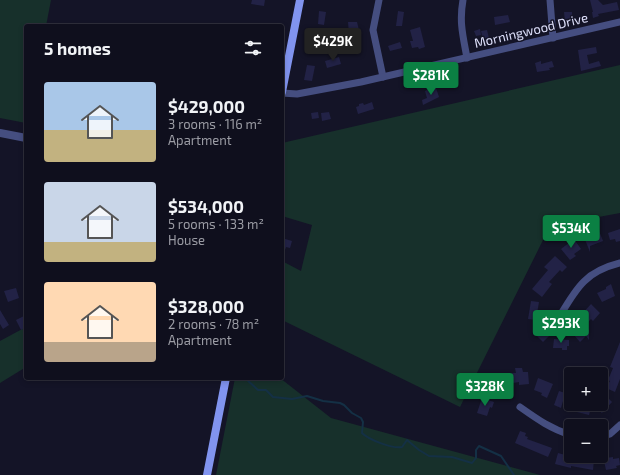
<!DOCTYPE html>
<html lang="en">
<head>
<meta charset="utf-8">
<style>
	body { margin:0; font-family:"Exo 2",sans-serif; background:#1d1d2a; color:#f1f3f6; height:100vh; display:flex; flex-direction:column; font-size:15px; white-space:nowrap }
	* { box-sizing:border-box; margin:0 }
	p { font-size:13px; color:#9b9ca4 }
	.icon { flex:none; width:22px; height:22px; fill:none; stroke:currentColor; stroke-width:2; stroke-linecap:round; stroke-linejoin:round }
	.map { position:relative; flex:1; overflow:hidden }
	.panel { position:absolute; left:24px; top:24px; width:260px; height:356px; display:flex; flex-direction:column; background:#0f0f1d; border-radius:4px; box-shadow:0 2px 6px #0003,0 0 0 1px #2f2f3b }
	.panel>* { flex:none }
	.fabs { position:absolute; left:564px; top:367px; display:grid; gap:8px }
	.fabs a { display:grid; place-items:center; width:44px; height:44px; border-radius:4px; background:#0f0f1d; box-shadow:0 2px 6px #0003,0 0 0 1px #2f2f3b; font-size:20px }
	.price { position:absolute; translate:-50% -34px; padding:0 9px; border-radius:4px; background:#0b8043; color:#fff; font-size:13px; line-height:26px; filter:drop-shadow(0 1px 2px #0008) }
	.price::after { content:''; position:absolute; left:50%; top:24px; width:12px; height:9px; margin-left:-6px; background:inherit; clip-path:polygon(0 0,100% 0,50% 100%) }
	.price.selected { background:#222; color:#fff }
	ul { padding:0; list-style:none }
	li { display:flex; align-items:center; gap:12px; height:100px; padding:0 20px }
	li span { display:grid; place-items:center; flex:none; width:112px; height:80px; border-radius:4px; color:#555 }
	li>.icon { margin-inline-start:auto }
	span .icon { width:48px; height:48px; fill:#fffc; stroke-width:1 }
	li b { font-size:17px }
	h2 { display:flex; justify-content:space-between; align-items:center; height:48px; padding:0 20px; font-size:17px }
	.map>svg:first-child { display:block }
</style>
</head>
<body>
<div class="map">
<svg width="620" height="475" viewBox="0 0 620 475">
	<rect width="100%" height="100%" fill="#141427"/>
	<g fill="#17302b">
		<polygon points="0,0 51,0 46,26 26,26 26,123 0,118"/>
		<polygon points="620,65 620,213 550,226 460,407 282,320 282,261 301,271 312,225 282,216 282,143"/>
		<polygon points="26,327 26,367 0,383 0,341"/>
		<polygon points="235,378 280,378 331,418 540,475 216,475"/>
	</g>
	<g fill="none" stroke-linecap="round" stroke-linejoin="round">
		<path stroke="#143045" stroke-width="2" d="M245,378L258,390H266L273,397L292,399L307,396L323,401L340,403L344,405L352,413L361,418L363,422L362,433C369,440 393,449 402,447L407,440L419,450L429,456L452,457L472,463L476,458V450L479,446L501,456L514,475"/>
	</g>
	<g fill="#222246">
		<polygon points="252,0 265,0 264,6 251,4"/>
		<polygon points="590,0 598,0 603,5 617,2 619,10 598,14 599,16 593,18 592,12 593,12"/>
		<polygon points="319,11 326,12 324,25 318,24"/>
		<polygon points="398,11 404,12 402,26 396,26"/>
		<polygon points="564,12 572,12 572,22 565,22"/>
		<polygon points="508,15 510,22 495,25 494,17"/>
		<polygon points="348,22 357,22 359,30 357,30 358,34 349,34"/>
		<polygon points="420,27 425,47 419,49 418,47 412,48 410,41 413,41 410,30"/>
		<polygon points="480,29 481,35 476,36 474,31"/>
		<polygon points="487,30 489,38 483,39 481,31"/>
		<polygon points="313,32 321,34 318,50 310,48"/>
		<polygon points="400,42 402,48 390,51 388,46"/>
		<polygon points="596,47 597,53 587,55 589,64 599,61 601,66 581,71 578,50"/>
		<polygon points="339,57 341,64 327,68 325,61"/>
		<polygon points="541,61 541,64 552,61 554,67 549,68 550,70 537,72 535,63"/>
		<polygon points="307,65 315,66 312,81 304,80"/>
		<polygon points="432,87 432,89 436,88 439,97 423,105 422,100 427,98 425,91"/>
		<polygon points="372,102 374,109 358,114 356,107 359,106 359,104 363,103 364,105"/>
		<polygon points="318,112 319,118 312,119 311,113"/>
		<polygon points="329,112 331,119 322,121 321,113"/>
		<polygon points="620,229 620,241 616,242 615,239 610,240 608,233"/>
		<polygon points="599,231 603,241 590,246 590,252 584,237"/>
		<polygon points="282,238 292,241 290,248 286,247 283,256 282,255"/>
		<polygon points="574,239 581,249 574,254 576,256 570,260 561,249"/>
		<polygon points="555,256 567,267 562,272 560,270 549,282 552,284 542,297 532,289 548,270 544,267"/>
		<polygon points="611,284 615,296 602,302 597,293 606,289 606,287"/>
		<polygon points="16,288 19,298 8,302 4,291"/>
		<polygon points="531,301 539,302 536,320 528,319"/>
		<polygon points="591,304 600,313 593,321 591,319 588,322 581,315"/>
		<polygon points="0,310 9,325 3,329 0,324"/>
		<polygon points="26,315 26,327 21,330 16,320"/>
		<polygon points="584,325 589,330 589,340 586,336 580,342 573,334 578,328 580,330"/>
		<polygon points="539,327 550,335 543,342 534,333"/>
		<polygon points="554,339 569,340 569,346 567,346 567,350 562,350 562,348 553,348"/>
		<polygon points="620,342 620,379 615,392 606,388 610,381 608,380 613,368 610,367"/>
		<polygon points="515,368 522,368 523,372 528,372 529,384 519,385 519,382 513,383 512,373 516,373"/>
		<polygon points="538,378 553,384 547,398 541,395 542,393 534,390"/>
		<polygon points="491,381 492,383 494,381 506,389 502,394 497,390 493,395 486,389"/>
		<polygon points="559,391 571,395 568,403 563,401 561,408 554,405"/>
		<polygon points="604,394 612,402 602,413 595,407 598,404 601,404 601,398"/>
		<polygon points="482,398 494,402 492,408 490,407 487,416 477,413"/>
		<polygon points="575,404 587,404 586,407 591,408 589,415 573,411"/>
		<polygon points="520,431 526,433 525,436 528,437 527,439 552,448 548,457 515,443"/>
		<polygon points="558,453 580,459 594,460 593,470 571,466 571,468 555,464"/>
		<polygon points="613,457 613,459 619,458 620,465 616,466 617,468 606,470 604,461 607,461 606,458"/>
	</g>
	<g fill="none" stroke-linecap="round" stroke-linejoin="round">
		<g stroke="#454e80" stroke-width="7">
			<polyline points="379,0 373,30 383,77"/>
			<path d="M463,0C459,22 463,36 467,58"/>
			<polyline points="550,0 553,38"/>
			<polyline points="282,93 297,94 361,82 620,22"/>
			<path d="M558,319C576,289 584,272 620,263"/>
			<path d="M520,407C537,419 551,429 571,435"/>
			<polyline points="601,437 610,434 620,425"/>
		</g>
		<polyline stroke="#454e80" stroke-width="8" points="0,133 26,138"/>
		<g stroke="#8194ef" stroke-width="8">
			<polyline points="282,92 300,0"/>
			<polyline points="207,475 226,378"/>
		</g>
	</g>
	<g text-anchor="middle" stroke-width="3" stroke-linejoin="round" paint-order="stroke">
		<g font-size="13" fill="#dee0fb" stroke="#141427">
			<text transform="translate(531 30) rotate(-13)" y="5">Morningwood Drive</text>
		</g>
	</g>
</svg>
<div class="fabs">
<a>+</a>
<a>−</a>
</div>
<b class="price selected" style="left:333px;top:62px">$429K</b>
<b class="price" style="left:431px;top:96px">$281K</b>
<b class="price" style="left:571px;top:249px">$534K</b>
<b class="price" style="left:561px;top:344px">$293K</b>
<b class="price" style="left:485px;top:407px">$328K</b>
<section class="panel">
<h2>5 homes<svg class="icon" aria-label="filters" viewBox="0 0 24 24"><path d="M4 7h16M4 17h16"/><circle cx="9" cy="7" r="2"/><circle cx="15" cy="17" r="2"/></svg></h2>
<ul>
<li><span style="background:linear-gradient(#a9c7e8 60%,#c2b280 0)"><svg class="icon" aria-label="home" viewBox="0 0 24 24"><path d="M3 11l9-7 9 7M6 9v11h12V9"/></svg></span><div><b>$429,000</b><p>3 rooms · 116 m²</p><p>Apartment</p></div></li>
<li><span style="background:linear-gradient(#c9d6e8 75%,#c2b280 0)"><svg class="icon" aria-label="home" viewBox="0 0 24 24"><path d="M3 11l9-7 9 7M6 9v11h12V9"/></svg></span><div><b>$534,000</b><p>5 rooms · 133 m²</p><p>House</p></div></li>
<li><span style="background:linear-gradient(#ffd9b3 75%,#b9a48a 0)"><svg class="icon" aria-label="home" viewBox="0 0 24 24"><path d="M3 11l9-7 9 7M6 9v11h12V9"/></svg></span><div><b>$328,000</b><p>2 rooms · 78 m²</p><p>Apartment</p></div></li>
</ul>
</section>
</div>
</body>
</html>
